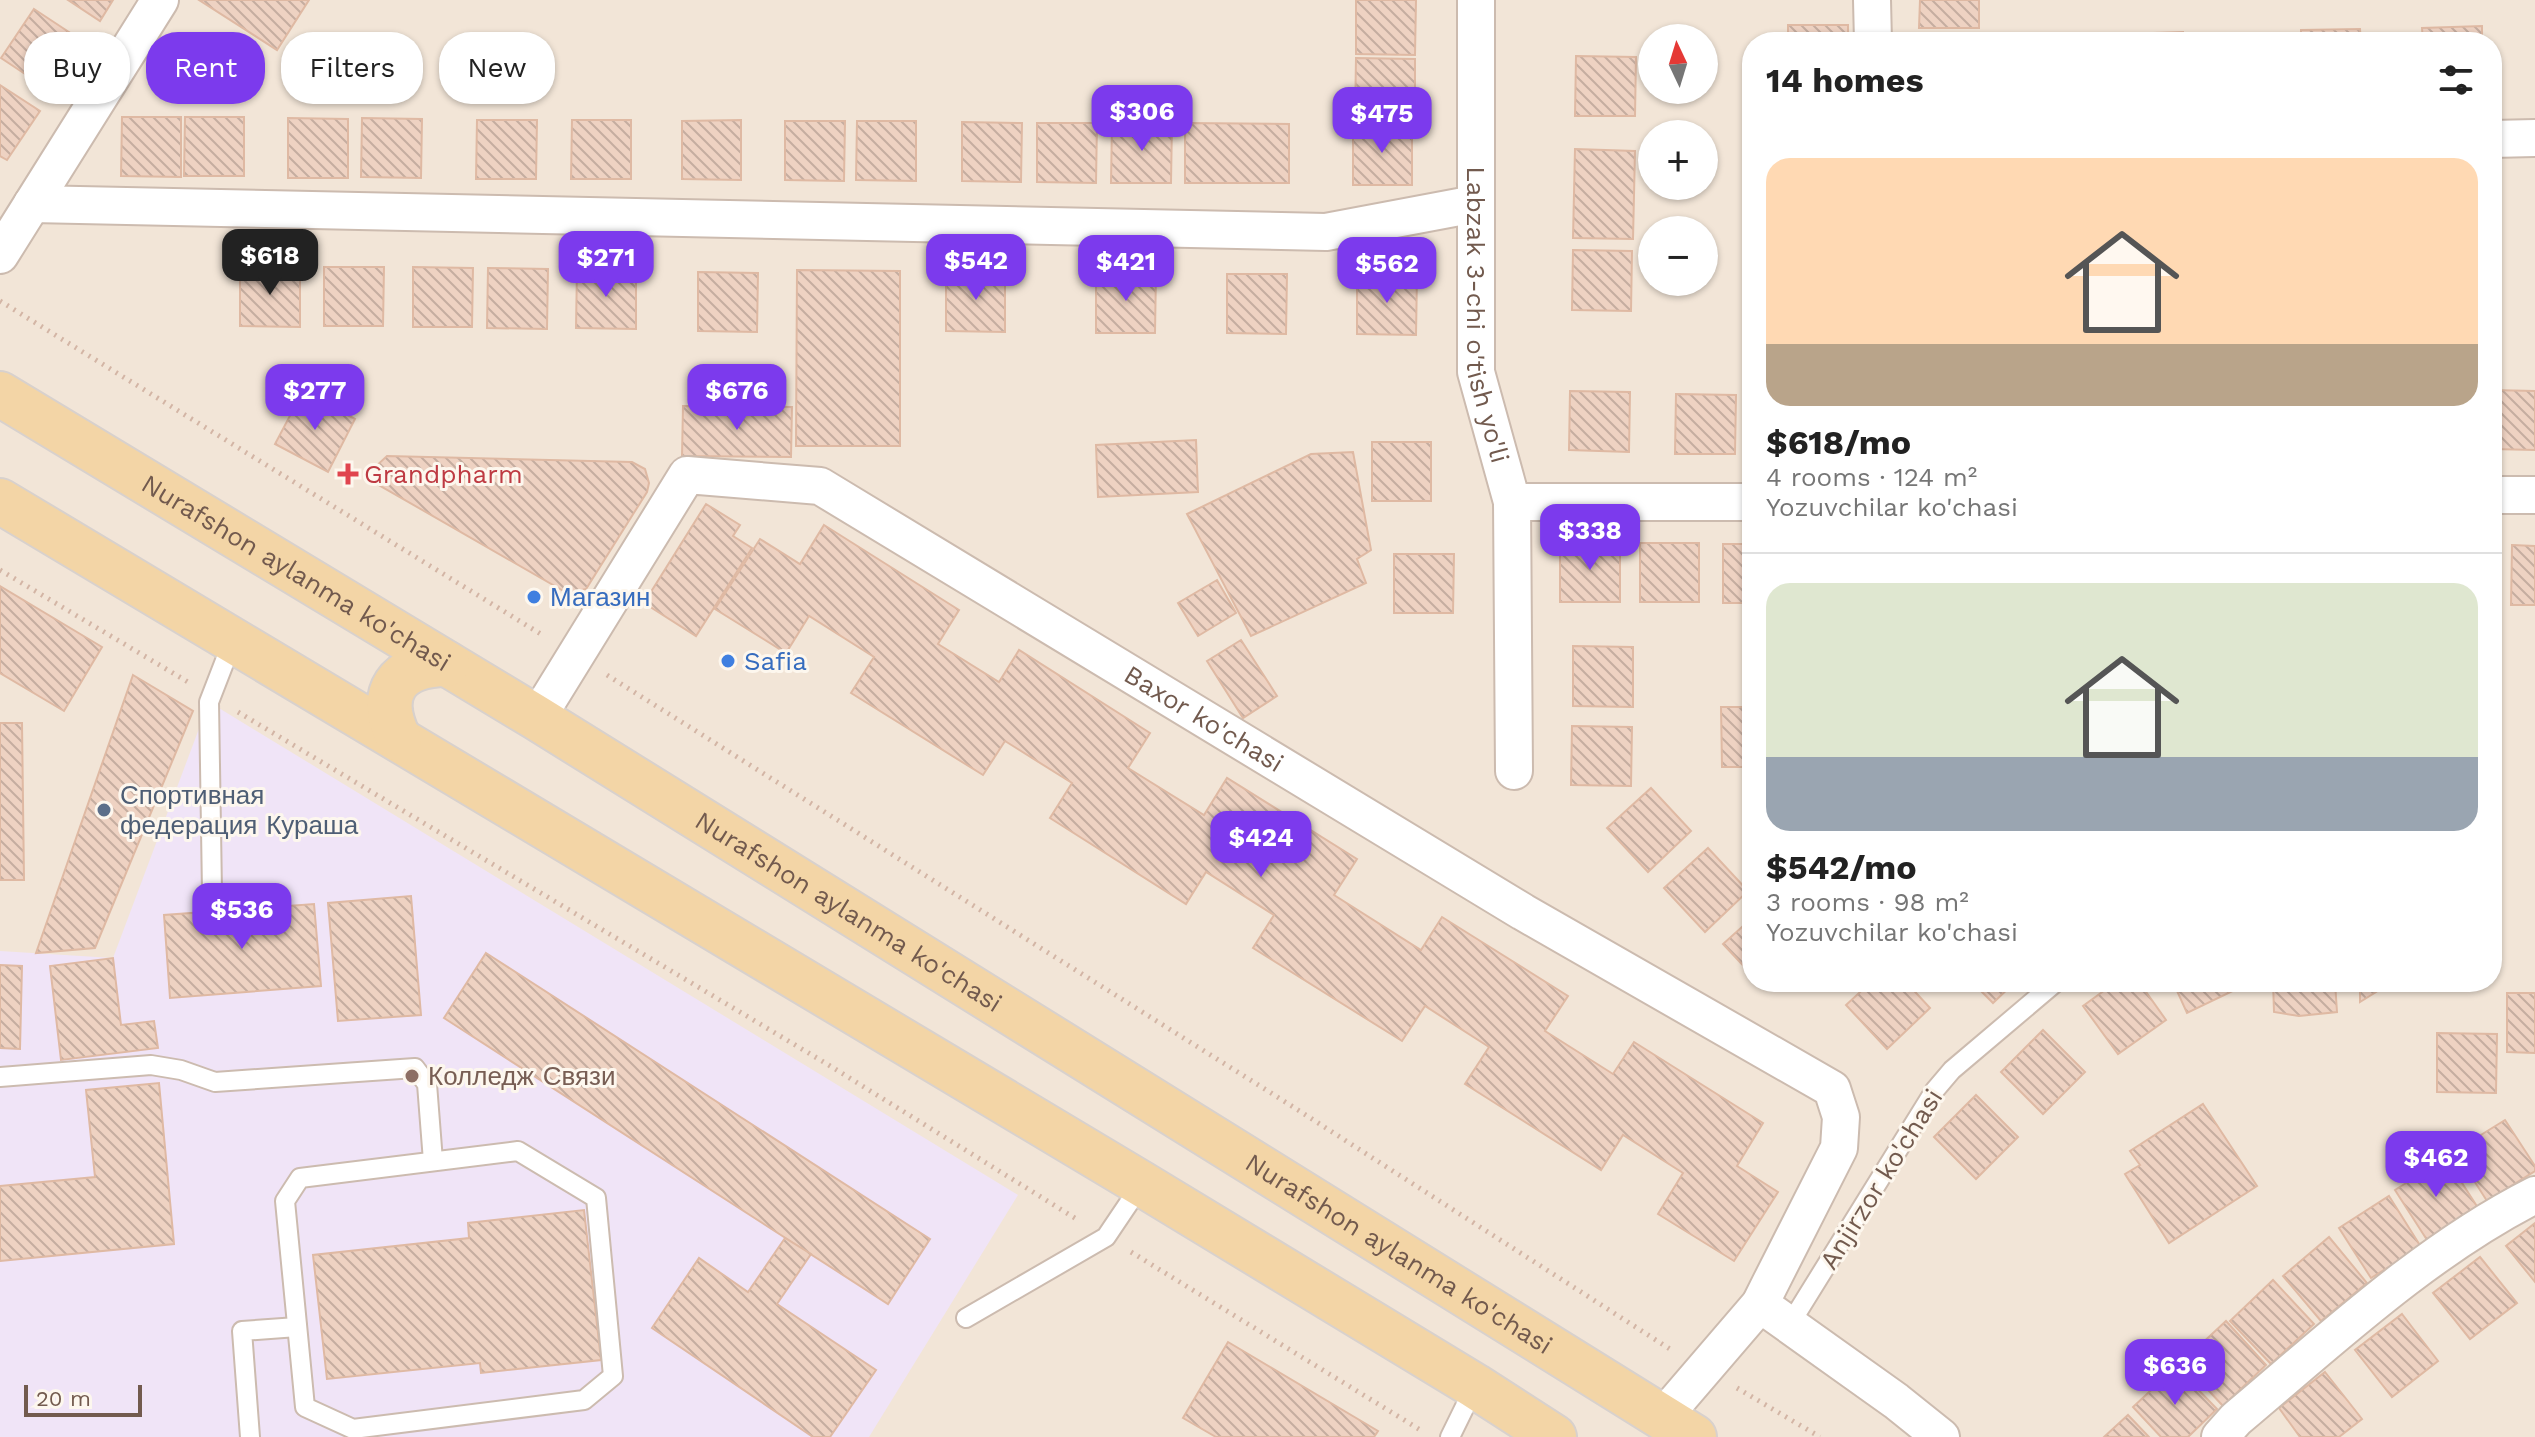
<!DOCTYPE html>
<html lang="en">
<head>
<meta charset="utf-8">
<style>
	body { margin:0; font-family:"Work Sans",sans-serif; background:#f6f6f6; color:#222; height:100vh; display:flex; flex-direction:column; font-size:30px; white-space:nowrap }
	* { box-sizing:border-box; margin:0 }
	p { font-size:26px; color:#767676 }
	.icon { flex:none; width:44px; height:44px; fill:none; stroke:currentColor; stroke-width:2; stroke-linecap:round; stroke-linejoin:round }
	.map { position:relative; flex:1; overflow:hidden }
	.details { position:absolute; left:1742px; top:32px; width:760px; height:960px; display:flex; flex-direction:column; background:#fff; border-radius:32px; box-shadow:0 2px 6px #0004 }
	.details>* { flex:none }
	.banner { position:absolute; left:24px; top:32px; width:760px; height:72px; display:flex; gap:16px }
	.needle { width:52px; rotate:356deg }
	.controls { position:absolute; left:1638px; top:24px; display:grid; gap:16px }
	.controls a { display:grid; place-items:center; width:80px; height:80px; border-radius:50%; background:#fff; box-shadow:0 2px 6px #0004; font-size:40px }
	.scale { position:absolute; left:24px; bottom:20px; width:118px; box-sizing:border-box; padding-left:8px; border:4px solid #725a4e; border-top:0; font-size:22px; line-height:28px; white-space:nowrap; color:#725a4e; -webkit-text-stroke:6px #fdf7ee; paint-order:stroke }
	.price { position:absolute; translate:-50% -68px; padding:0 18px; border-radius:16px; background:#7c3aed; color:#fff; font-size:26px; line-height:52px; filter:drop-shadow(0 2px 4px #0008) }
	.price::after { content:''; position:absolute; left:50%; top:48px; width:24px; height:18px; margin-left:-12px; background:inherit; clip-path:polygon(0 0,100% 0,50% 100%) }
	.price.selected { background:#222; color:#fff }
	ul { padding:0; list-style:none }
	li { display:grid; align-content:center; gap:16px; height:424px; padding:0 24px }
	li+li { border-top:2px solid #e0e0e0 }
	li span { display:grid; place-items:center; height:248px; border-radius:24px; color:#555 }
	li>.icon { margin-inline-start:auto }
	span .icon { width:144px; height:144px; fill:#fffc; stroke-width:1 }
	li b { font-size:34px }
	h2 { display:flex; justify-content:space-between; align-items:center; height:96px; padding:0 24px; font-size:34px }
	.tag { padding:0 28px; border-radius:32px; background:#fff; box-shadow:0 2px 6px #0004; font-size:28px; line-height:72px }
	.tag.selected { background:#7c3aed; color:#fff }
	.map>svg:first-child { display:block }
</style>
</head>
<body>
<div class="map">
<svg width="2535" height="1437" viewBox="0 0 2535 1437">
	<defs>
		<pattern id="building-back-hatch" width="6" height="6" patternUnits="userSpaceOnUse" patternTransform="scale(2)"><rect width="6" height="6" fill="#eed2c2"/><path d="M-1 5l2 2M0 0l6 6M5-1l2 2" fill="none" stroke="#c5ada0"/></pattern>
	</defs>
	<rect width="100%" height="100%" fill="#fbf3e8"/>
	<path fill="#f2e5d7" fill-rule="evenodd" d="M0,0H2535V1437H0ZM1652,38H1704V90H1652ZM1752,42H2492V982H1752ZM1652,134H1704V186H1652ZM1652,230H1704V282H1652Z"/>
	<polygon fill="#f0e4f7" points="209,702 1018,1195 869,1437 0,1437 0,951 113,958"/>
	<g fill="url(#building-back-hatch)" stroke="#dfb9a3" stroke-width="2">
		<polygon points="68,0 113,0 100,21"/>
		<polygon points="199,0 309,0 277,50"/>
		<polygon points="1356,0 1416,0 1415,55 1356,54"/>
		<polygon points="1920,0 1979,0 1979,28 1919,28"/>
		<polygon points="34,9 84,42 51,91 1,58"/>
		<rect x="1788" y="25" width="60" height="17"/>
		<polygon points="2482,26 2482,42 2423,42 2422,28"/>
		<polygon points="2360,29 2361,42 2301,42 2301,30"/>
		<polygon points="2183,32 2183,42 2123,42 2123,34"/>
		<rect x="2202" y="33" width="59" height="9"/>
		<polygon points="2108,34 2108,42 2048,42 2048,36"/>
		<polygon points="2026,36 2026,42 1967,42 1967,37"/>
		<polygon points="1576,56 1636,57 1635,116 1575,116"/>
		<polygon points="1356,58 1415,59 1415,118 1355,118"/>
		<polygon points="0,85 40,111 7,160 0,156"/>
		<polygon points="122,117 181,117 181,177 121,176"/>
		<polygon points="185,117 244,117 244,176 184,176"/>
		<polygon points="288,118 348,119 348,178 288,178"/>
		<polygon points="362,118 422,119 421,178 361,177"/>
		<polygon points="477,120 537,120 536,179 476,179"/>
		<polygon points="572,120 631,120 631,179 571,179"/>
		<polygon points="741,120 741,180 682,179 682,121"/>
		<polygon points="785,121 845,121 844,181 785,180"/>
		<polygon points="857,121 916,121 916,181 856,180"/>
		<polygon points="962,122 1022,123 1021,182 962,181"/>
		<polygon points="1037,123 1097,123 1096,183 1037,182"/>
		<polygon points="1112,123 1172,123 1171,183 1111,183"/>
		<polygon points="1185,123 1289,124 1289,183 1185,183"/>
		<polygon points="1353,125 1412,126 1412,185 1353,185"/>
		<polygon points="1575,149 1635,151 1633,239 1573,238"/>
		<polygon points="1573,250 1632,251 1631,311 1572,310"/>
		<polygon points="240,267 300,267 300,327 240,326"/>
		<polygon points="324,267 384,267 383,326 324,326"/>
		<polygon points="413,267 473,268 472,327 413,327"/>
		<polygon points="488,268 548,269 547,329 487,328"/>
		<polygon points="577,269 636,269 636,329 576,328"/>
		<polygon points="797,270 900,271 900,446 796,446"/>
		<polygon points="698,272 758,273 757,332 698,331"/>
		<polygon points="946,272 1005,272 1005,332 946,331"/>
		<polygon points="1096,273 1156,273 1155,333 1096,333"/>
		<polygon points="1227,274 1287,274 1286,334 1227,333"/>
		<polygon points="1357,275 1417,276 1416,335 1357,334"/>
		<polygon points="2492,390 2535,391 2535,450 2492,449"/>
		<polygon points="303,391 355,419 328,472 275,444"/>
		<polygon points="1570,391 1630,392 1629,452 1569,450"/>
		<polygon points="1676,394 1736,395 1735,454 1675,454"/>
		<polygon points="683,406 792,407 791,457 682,456"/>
		<polygon points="1196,440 1198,492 1098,497 1096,445"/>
		<rect x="1372" y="442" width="59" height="59"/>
		<polygon points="1353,452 1371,550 1357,559 1366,583 1251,636 1187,514 1311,454"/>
		<polygon points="387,456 632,462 645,469 649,483 647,492 586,589 567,593 377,484 374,468"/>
		<polygon points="706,504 740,525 733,536 752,548 696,636 644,603"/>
		<polygon points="824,525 959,610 938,644 999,682 1019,650 1150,733 1128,768 1204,815 1227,778 1357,859 1334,895 1421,950 1442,917 1568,996 1545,1031 1613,1074 1634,1042 1763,1123 1737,1166 1778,1192 1734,1261 1658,1214 1683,1173 1623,1135 1601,1170 1465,1084 1489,1047 1425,1006 1402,1041 1253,948 1274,915 1206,872 1186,904 1050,818 1072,783 1005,741 983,775 851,693 874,657 809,616 786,653 715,609 760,539 800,564"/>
		<polygon points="1560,542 1620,543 1620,602 1560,602"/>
		<rect x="1640" y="543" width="59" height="59"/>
		<rect x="1723" y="544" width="29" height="59"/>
		<polygon points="2512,545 2535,546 2535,605 2511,605"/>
		<polygon points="1394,554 1454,554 1453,613 1394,613"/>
		<polygon points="1217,580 1236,613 1198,636 1178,603"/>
		<polygon points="0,586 102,647 64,711 0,673"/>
		<polygon points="1241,640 1277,696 1243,718 1207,661"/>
		<polygon points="1573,646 1633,647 1633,707 1573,706"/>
		<polygon points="133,675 193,711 95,948 36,953"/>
		<polygon points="1721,707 1752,707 1752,767 1722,767"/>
		<polygon points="0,723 22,723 24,880 0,880"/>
		<polygon points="1572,726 1632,727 1631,786 1571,785"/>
		<polygon points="1651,788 1691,831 1648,872 1607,828"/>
		<polygon points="1708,848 1748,891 1705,932 1664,888"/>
		<polygon points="411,896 421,1015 338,1021 328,903"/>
		<polygon points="314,904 321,986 170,998 164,915"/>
		<polygon points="1752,918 1752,975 1723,944"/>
		<polygon points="486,953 930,1239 888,1304 444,1018"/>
		<polygon points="113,958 121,1025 154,1021 158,1048 61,1060 50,966"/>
		<polygon points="0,965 22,966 20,1049 0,1048"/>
		<polygon points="1871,982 1906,982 1930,1008 1887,1049 1846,1005"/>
		<polygon points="1972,982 2015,982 1993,1003"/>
		<polygon points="2116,982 2139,982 2166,1020 2118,1054 2083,1006"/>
		<polygon points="2173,982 2239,982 2241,987 2187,1013"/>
		<polygon points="2273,982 2335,982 2337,1012 2299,1016 2274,1012"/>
		<polygon points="2360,982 2392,982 2360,1002"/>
		<polygon points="2507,993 2535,993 2535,1053 2507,1052"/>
		<polygon points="2043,1030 2085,1072 2043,1114 2001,1072"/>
		<polygon points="2437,1033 2497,1034 2496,1093 2437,1092"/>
		<polygon points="159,1083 174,1244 0,1261 0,1186 95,1177 86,1090"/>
		<polygon points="1976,1095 2018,1137 1976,1179 1934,1137"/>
		<polygon points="2203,1104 2257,1186 2169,1243 2125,1174 2140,1165 2130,1151"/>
		<polygon points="2505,1120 2535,1166 2535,1171 2487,1201 2455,1151"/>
		<polygon points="2446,1158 2478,1208 2427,1240 2395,1190"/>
		<polygon points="2389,1196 2421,1247 2371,1278 2339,1228"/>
		<polygon points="584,1210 601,1360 481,1373 480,1363 327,1379 313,1255 469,1238 468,1223"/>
		<polygon points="2535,1223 2535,1282 2506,1246"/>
		<polygon points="2329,1237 2367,1283 2321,1321 2283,1276"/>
		<polygon points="785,1238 811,1254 777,1304 876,1370 830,1437 813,1437 652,1328 699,1258 748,1292"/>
		<polygon points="2480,1257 2517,1303 2470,1339 2433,1293"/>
		<polygon points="2273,1280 2314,1324 2271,1364 2230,1321"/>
		<polygon points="2402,1314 2438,1361 2392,1397 2355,1350"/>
		<polygon points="2226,1321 2266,1365 2223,1406 2182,1362"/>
		<polygon points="1228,1342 1378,1431 1374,1437 1216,1437 1183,1418"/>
		<polygon points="2176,1367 2217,1409 2188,1437 2161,1437 2133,1407"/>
		<polygon points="2325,1372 2362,1419 2339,1437 2300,1437 2279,1408"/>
		<polygon points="2128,1415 2149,1437 2104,1437"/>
	</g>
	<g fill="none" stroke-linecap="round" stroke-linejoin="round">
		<defs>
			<g id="lane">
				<polyline points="212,892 209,702 233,640"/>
				<polyline points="0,1077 151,1065 181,1070 215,1082 415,1068 427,1084 433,1161"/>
				<polygon points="518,1151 596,1198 613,1376 584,1400 353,1429 305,1407 285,1201 300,1178"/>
				<polyline points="966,1318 1106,1237 1141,1185"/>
				<polyline points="1790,1324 1935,1090 1952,1070 2056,982"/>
				<polyline points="250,1437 242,1331 297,1327"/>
				<polyline points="1450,1437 1475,1386"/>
			</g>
			<g id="street">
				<path id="s1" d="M1476,0V372L1512,502L1514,771"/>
				<polyline points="1872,0 1873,42"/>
				<polyline points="2492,139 2535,138"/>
				<polyline points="32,204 1326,232 1475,204"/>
				<polyline points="0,255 160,0"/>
				<polyline points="2492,495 2535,495"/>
				<polyline points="1512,502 1752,502"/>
				<path id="s2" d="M537,718L687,475L820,486L1523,912L1832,1089L1841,1117L1839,1148L1770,1284L1760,1304L1663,1417"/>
				<polyline points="1760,1304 1896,1401 1941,1437"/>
				<path d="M2220,1437L2236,1419C2329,1341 2426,1250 2535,1195"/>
			</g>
			<g id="primary">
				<path id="s3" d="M0,394L537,718L1694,1437"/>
				<polyline points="0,501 1142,1184 1475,1386 1554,1437"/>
				<path d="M399,739C376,693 397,664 447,664"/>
			</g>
		</defs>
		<use href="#lane" stroke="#ccbbaf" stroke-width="22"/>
		<use href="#street" stroke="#ccbbaf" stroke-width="40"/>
		<use href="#primary" stroke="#d8d1cd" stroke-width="48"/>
		<g stroke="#d3b5a5" stroke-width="5" stroke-dasharray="2 6" stroke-linecap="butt">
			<polyline points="0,301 544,636"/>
			<polyline points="0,570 188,682"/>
			<polyline points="607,675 1298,1110 1673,1351"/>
			<polyline points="238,712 827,1064 1078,1220"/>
			<polyline points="1131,1252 1422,1431"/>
			<polyline points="1737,1388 1820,1437"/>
		</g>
		<use href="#lane" stroke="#fff" stroke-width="18"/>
		<use href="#street" stroke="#fff" stroke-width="36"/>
		<use href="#primary" stroke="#f3d5a6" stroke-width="44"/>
	</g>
	<path fill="#e0444e" stroke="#fdf7ee" stroke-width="3" d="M344 462h8v8h8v8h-8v8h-8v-8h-8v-8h8z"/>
	<g fill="#3f7fe0" stroke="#fdf7ee" stroke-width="3">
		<circle cx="534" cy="597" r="8"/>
		<circle cx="728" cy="661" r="8"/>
	</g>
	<circle fill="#5c6f8a" stroke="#fdf7ee" stroke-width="3" cx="104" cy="810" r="8"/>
	<circle fill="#8d6e63" stroke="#fdf7ee" stroke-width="3" cx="412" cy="1076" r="8"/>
	<g text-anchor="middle" stroke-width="6" stroke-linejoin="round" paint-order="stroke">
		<g font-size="26" fill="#725a4e" stroke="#fdf7ee">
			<text dy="9" stroke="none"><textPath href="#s1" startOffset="316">Labzak 3-chi o'tish yo'li</textPath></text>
			<text dy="9" stroke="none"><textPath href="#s3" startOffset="346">Nurafshon aylanma ko'chasi</textPath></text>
			<text dy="9" stroke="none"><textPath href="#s2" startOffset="868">Baxor ko'chasi</textPath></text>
			<text dy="9" stroke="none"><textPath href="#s3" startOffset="994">Nurafshon aylanma ko'chasi</textPath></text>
			<text transform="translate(1881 1179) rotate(-58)" y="9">Anjirzor ko'chasi</text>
			<text dy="9" stroke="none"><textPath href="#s3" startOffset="1642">Nurafshon aylanma ko'chasi</textPath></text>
		</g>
		<g font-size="26" fill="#be3a42" stroke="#fdf7ee" text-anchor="start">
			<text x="364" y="483">Grandpharm</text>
		</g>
		<g font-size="26" fill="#366cbe" stroke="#fdf7ee" text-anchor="start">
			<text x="550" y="606">Магазин</text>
			<text x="744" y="670">Safia</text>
		</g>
		<g font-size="26" fill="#4e5e75" stroke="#fdf7ee" text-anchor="start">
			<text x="120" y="804">Спортивная<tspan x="120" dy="30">федерация Кураша</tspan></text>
		</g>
		<g font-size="26" fill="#785e54" stroke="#fdf7ee" text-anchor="start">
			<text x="428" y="1085">Колледж Связи</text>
		</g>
	</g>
</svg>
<div class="controls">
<a><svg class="needle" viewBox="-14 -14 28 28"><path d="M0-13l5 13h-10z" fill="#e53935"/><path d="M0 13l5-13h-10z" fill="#767676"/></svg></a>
<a>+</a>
<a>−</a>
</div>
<div class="scale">20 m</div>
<b class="price" style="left:1142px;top:153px">$306</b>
<b class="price" style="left:1382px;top:155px">$475</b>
<b class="price selected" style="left:270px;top:297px">$618</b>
<b class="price" style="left:606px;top:299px">$271</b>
<b class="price" style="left:976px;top:302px">$542</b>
<b class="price" style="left:1126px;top:303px">$421</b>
<b class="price" style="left:1387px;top:305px">$562</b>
<b class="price" style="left:315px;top:432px">$277</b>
<b class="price" style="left:737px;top:432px">$676</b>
<b class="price" style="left:1590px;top:572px">$338</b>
<b class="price" style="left:1261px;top:879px">$424</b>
<b class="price" style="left:242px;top:951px">$536</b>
<b class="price" style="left:2436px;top:1199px">$462</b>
<b class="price" style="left:2175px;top:1407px">$636</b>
<div class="banner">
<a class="tag">Buy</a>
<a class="tag selected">Rent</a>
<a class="tag">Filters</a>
<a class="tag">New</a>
</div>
<section class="details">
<h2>14 homes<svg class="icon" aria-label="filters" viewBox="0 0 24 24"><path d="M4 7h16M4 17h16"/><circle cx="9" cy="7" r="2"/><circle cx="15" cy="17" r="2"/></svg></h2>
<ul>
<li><span style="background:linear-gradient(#ffd9b3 75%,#b9a48a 0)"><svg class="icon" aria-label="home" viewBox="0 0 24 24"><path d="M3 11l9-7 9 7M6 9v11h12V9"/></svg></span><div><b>$618/mo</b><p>4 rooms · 124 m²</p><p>Yozuvchilar ko'chasi</p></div></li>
<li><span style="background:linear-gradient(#dfe7d0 70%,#9aa5b1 0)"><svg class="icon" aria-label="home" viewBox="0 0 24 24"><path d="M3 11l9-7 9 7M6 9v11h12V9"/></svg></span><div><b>$542/mo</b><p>3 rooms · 98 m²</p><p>Yozuvchilar ko'chasi</p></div></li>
</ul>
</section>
</div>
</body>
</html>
